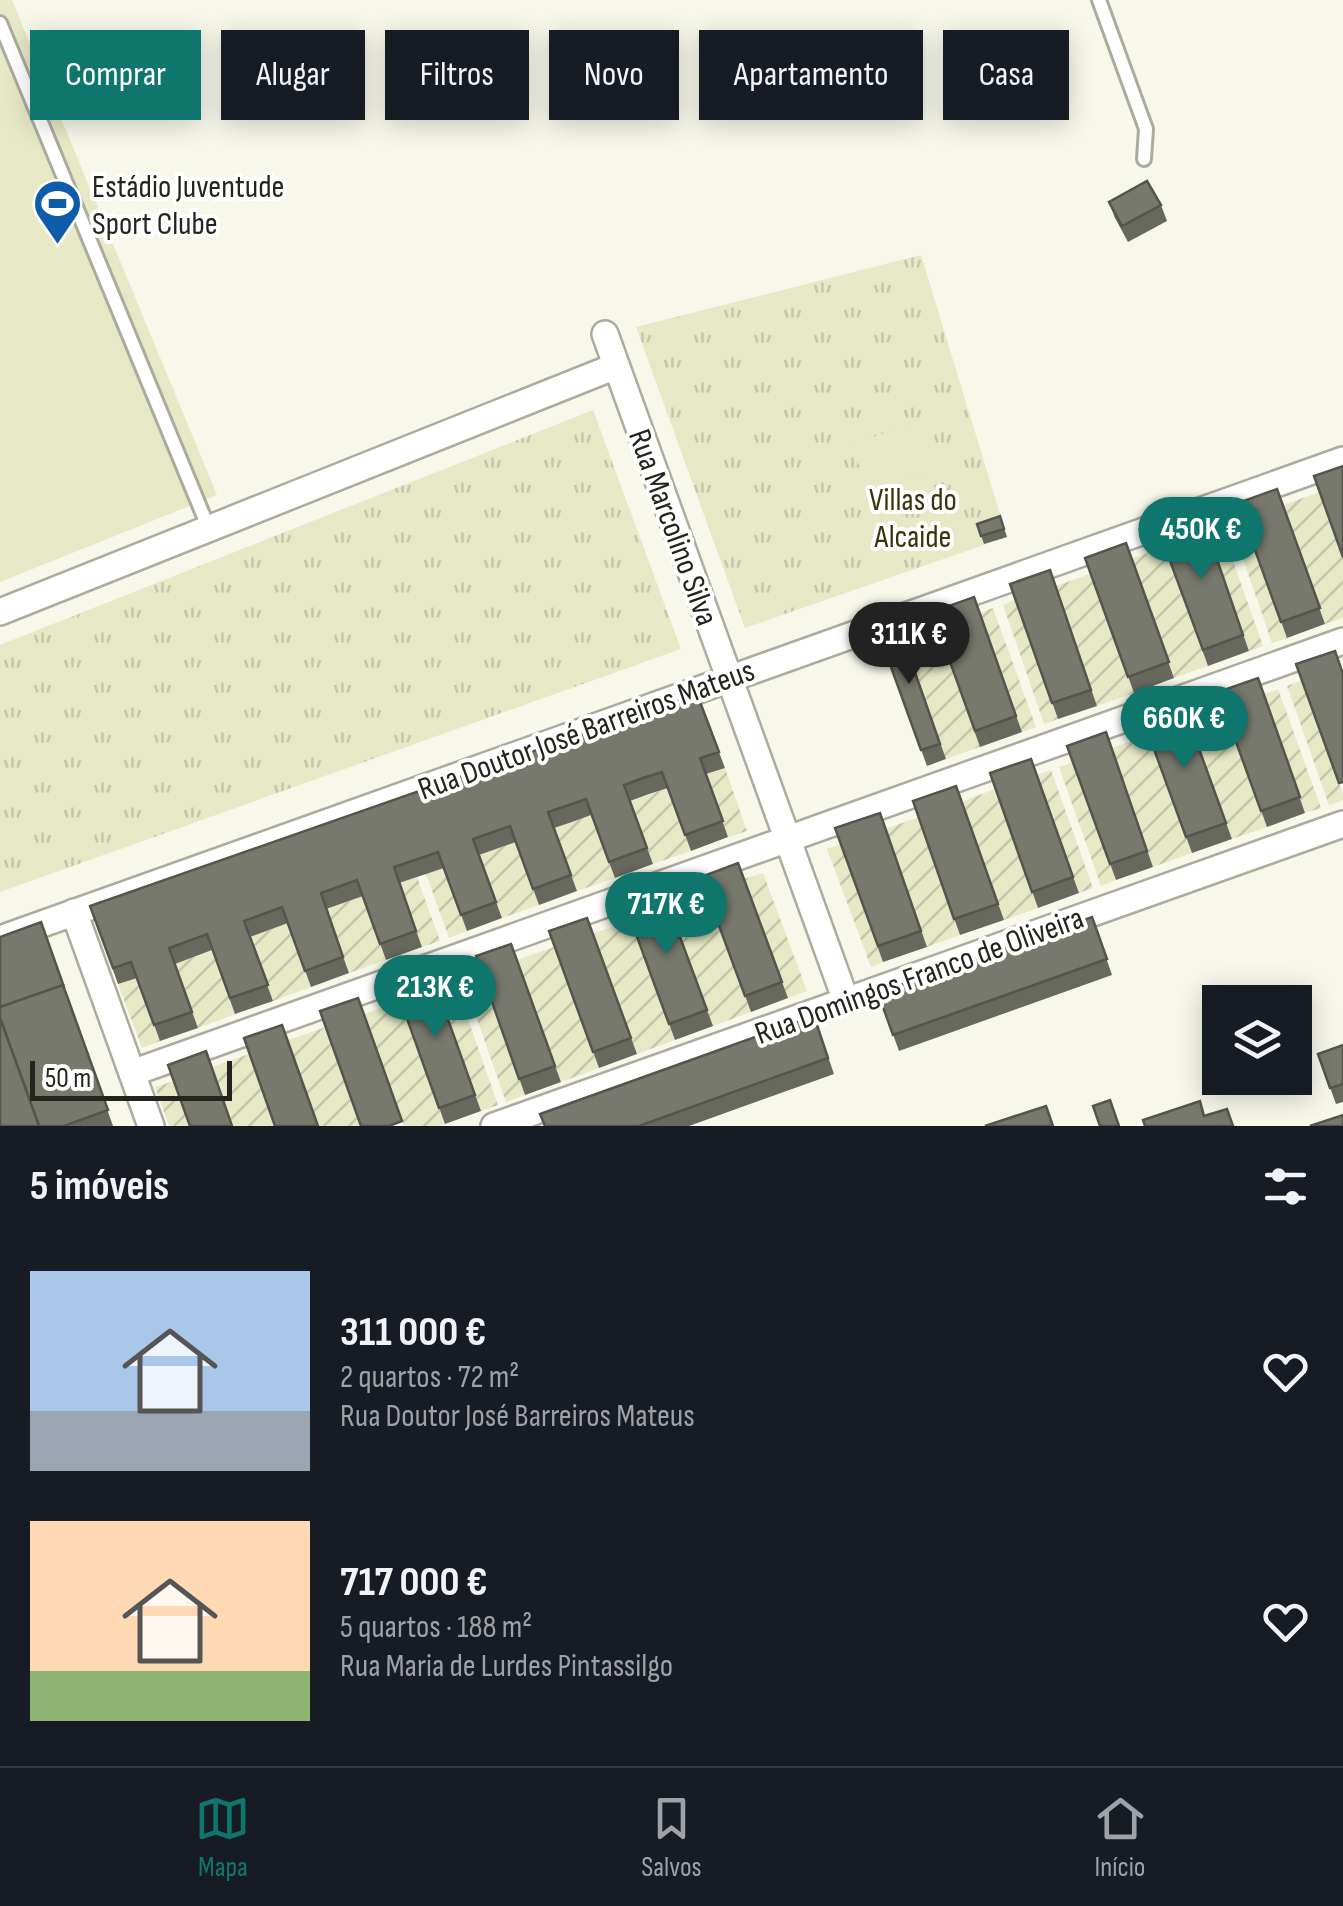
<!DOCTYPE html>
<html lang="pt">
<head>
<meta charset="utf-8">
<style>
	body { margin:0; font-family:"Sofia Sans Condensed",sans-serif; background:#20242c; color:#f1f3f6; height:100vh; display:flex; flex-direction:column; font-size:38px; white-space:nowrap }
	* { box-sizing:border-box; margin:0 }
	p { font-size:32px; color:#9ea1a6 }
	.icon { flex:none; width:55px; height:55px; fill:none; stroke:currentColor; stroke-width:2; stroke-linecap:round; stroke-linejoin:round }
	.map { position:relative; height:1126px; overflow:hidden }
	.sheet { display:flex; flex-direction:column; background:#171b24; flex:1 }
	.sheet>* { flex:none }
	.hud { position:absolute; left:30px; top:30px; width:1285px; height:90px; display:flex; gap:20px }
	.tools { position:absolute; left:1202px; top:985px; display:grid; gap:20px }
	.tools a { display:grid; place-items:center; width:110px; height:110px; border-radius:0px; background:#171b24; box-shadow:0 5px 25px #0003; font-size:50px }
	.scale { position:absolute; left:30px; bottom:25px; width:202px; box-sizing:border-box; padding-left:10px; border:5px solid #24241f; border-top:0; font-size:28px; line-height:35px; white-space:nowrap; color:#24241f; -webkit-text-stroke:8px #fff; paint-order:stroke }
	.price { position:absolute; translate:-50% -85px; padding:0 22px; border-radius:35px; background:#0f766e; color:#fff; font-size:32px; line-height:65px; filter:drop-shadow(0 2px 5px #0008) }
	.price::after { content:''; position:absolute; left:50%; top:60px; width:30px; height:22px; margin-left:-15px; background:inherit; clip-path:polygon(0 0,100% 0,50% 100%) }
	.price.on { background:#222; color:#fff }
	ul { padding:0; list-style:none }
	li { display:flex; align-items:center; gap:30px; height:250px; padding:0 30px }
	li span { display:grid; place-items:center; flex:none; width:280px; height:200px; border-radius:0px; color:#555 }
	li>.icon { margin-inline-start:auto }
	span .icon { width:120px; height:120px; fill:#fffc; stroke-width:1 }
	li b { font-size:42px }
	h2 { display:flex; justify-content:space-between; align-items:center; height:120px; padding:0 30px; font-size:42px }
	.pill { padding:0 35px; border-radius:0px; background:#171b24; box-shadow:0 5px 25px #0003; font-size:35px; line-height:90px }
	.pill.on { background:#0f766e; color:#fff }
	.tabs { display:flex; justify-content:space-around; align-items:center; height:140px; border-top:2px solid #363941; background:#171b24; font-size:28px; color:#9ea1a6 }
	.tabs a { display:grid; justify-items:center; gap:5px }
	.tabs .on { color:#0f766e }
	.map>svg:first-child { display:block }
</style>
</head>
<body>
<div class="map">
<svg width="1343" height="1126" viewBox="0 0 1343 1126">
	<defs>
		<pattern id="grass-tufts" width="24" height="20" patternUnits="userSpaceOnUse" patternTransform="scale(2.5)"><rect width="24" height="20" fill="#e6e8c6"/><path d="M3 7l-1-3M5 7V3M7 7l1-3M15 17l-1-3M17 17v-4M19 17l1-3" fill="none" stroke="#c5c7aa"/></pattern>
		<pattern id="garden-furrows" width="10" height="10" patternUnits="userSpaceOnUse" patternTransform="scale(2.5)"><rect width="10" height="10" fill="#e6e8c6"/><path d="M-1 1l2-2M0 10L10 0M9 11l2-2" fill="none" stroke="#c5c7aa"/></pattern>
	</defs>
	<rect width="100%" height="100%" fill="#f7f8ea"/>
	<g fill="url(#grass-tufts)">
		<polygon points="921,255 1007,537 745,628 636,327"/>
		<polygon points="593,410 681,649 0,892 0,645"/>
	</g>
	<g fill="url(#garden-furrows)">
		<polygon points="1320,492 1343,557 1343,618 1325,624 1283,505"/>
		<polygon points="1244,519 1287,638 1272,643 1231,524"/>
		<polygon points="1221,527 1263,646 1249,651 1207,532"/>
		<polygon points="1165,547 1208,666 1174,678 1131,559"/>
		<polygon points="1090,574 1134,693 1097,706 1056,586"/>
		<polygon points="1015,600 1058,719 1044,724 1003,605"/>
		<polygon points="993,608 1036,727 1022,732 980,613"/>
		<polygon points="937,628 980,747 946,759 904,640"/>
		<polygon points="1302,680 1343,794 1343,800 1329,805 1287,686"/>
		<polygon points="1278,689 1321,808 1305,813 1264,694"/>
		<polygon points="1224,708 1267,827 1232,839 1189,721"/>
		<polygon points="1149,735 1192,853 1153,867 1112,748"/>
		<polygon points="1073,762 1116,880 1101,886 1059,767"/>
		<polygon points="725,768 747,831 728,837 706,774"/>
		<polygon points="1051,770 1093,888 1079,893 1037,775"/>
		<polygon points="668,788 691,851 653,864 630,801"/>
		<polygon points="995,789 1038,908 1004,920 961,802"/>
		<polygon points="591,815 615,878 577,891 554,828"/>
		<polygon points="919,817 960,935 927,947 885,829"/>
		<polygon points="516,842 539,905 502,918 479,855"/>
		<polygon points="841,844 883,962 871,967 827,849"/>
		<polygon points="444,868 467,931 449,938 426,874"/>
		<polygon points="763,873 807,991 788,998 744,879"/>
		<polygon points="417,877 440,941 422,947 399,883"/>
		<polygon points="707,893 751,1012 713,1026 669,907"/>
		<polygon points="363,896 386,960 349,973 326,909"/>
		<polygon points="631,920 675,1040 637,1054 592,934"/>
		<polygon points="288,923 311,987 273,1001 250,937"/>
		<polygon points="554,947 599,1068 561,1082 517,960"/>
		<polygon points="213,950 235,1014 198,1028 175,964"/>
		<polygon points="481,972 525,1095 506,1102 463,979"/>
		<polygon points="137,977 160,1041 142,1048 118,984"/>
		<polygon points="455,982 498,1105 481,1111 437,988"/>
		<polygon points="401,1001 445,1124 439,1126 404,1126 364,1014"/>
		<polygon points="326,1027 361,1126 318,1126 288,1040"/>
		<polygon points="249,1054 275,1126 232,1126 212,1067"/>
		<polygon points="174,1081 190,1126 169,1126 155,1087"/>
	</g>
	<g fill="#e6e8c6">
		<polygon points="0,0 12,0 217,495 0,582"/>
		<polygon points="917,422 934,470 868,493 852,444"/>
	</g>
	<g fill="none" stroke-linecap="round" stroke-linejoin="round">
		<defs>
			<g id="lane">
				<polyline points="1099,0 1146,129 1144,159"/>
				<polyline points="0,23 209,529"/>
			</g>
			<g id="street">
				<polyline points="605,334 846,1001"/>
				<polyline points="0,612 616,366"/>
				<polyline points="74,912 151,1126"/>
				<polyline points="0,939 1343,460"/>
				<polyline points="132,1073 1343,641"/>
				<polyline points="494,1126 1343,824"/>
			</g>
		</defs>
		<use href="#lane" stroke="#abab9e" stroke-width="18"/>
		<use href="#street" stroke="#abab9e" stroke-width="30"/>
		<use href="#lane" stroke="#fff" stroke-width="12"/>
		<use href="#street" stroke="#fff" stroke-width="25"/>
	</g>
	<g fill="#67685e">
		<polygon points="1109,202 1161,205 1167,221 1128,242 1115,218"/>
		<polygon points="1277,489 1325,624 1287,638 1238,503"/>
		<polygon points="1000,516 1007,537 984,544 977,524"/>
		<polygon points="1202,516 1249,651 1208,666 1159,531"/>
		<polygon points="1126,543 1174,678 1134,693 1085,558"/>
		<polygon points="1050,570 1097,706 1058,719 1010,584"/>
		<polygon points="974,597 1022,732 980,747 932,612"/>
		<polygon points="898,624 946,759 927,766 878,631"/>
		<polygon points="1258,678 1305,813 1267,827 1218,692"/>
		<polygon points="697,694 725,768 706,774 728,837 691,851 668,788 649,794 630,801 653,864 615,878 591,815 572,822 554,828 577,891 539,905 516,842 479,855 502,918 467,931 444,868 399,883 422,947 386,960 363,896 326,909 349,973 311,987 288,923 250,937 273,1001 235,1014 212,950 175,964 198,1028 160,1041 137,978 118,984 90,906"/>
		<polygon points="1183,705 1232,839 1192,853 1143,719"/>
		<polygon points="1106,732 1153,867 1116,880 1067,746"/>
		<polygon points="1031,759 1079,893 1038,908 990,773"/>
		<polygon points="956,786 1004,920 960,935 913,801"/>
		<polygon points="880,813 927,947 883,962 835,828"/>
		<polygon points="738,863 788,998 751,1012 701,877"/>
		<polygon points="663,891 713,1026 675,1040 625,904"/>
		<polygon points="1092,917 1112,975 899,1051 878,993"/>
		<polygon points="587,918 637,1054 599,1068 549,931"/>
		<polygon points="41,922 113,1126 0,1126"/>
		<polygon points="511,944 561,1082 525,1095 476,956"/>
		<polygon points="431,972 481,1111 445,1124 395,985"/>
		<polygon points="814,1016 834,1074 689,1126 545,1126"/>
		<polygon points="1343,1045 1343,1102 1336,1104 1318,1054"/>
	</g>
	<g fill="#78796d" stroke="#54554c" stroke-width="2.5">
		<polygon points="1147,181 1161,205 1122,226 1109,202"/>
		<polygon points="1343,466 1343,557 1314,476"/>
		<polygon points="1277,489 1320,608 1281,622 1238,503"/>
		<polygon points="1000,516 1004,529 981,536 977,524"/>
		<polygon points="1202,516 1243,635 1203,650 1159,531"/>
		<polygon points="1126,543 1169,662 1128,677 1085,558"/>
		<polygon points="1050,570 1091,690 1052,703 1010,584"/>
		<polygon points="974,597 1016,716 975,731 932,612"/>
		<polygon points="898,624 940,744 921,750 878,631"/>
		<polygon points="1335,651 1343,674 1343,782 1339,783 1296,664"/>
		<polygon points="1258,678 1300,797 1261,811 1218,692"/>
		<polygon points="697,694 719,752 700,758 723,821 685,835 662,772 643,778 624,785 647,848 609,862 586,799 566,806 548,812 571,875 533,889 510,826 473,839 496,902 461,915 438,852 394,867 416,931 380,944 357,880 321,893 343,957 305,971 282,907 244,921 268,985 230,998 207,934 172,947 169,948 192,1012 154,1025 131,962 113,968 90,906"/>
		<polygon points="1183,705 1226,823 1186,837 1143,719"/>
		<polygon points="1106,732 1147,851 1110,864 1067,746"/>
		<polygon points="1031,759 1073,877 1032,892 990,773"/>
		<polygon points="956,786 998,904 954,919 913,801"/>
		<polygon points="880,813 921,931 878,946 835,828"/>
		<polygon points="738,863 782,982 745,996 701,877"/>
		<polygon points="663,891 707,1010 669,1024 625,904"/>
		<polygon points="1092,917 1107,959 893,1035 878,993"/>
		<polygon points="587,918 631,1038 593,1052 549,931"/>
		<polygon points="41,922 64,987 63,985 0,1007 0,937"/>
		<polygon points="511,944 555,1066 519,1079 476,956"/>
		<polygon points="431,972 475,1095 439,1108 395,985"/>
		<polygon points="63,985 108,1110 64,1126 39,1126 0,1018 0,1007"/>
		<polygon points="358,998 402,1121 389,1126 361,1126 320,1011"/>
		<polygon points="814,1016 828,1058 639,1126 545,1126 540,1114"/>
		<polygon points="0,1018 39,1126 0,1126"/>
		<polygon points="282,1025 318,1126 275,1126 244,1038"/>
		<polygon points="1343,1045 1343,1084 1330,1088 1318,1054"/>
		<polygon points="206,1051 232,1126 190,1126 168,1065"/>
		<polygon points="1110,1100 1119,1126 1100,1126 1093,1106"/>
		<polygon points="1200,1101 1204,1116 1227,1109 1233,1126 1145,1126 1143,1120"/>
		<polygon points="1046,1106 1053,1126 985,1126"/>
		<polygon points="1343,1115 1343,1126 1310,1126"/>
	</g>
	<defs>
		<symbol id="stadium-pin" viewBox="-11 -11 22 30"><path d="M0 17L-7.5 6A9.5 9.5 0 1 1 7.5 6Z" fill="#0f5cab" stroke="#fff"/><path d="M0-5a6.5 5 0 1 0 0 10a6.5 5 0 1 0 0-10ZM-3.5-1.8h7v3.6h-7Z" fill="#fff"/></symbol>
	</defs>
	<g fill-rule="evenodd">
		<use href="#stadium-pin" x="30" y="176" width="55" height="75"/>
	</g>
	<g text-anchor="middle" stroke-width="8" stroke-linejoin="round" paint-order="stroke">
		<g font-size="32" fill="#24241f" stroke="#fff" text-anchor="start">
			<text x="92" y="197">Estádio Juventude<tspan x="92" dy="37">Sport Clube</tspan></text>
		</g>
		<g font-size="32" fill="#363609" stroke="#fff">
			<text x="913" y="510">Villas do<tspan x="913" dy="37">Alcaide</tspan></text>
		</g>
		<g font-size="32" fill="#24241f" stroke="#fff">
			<text transform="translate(674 527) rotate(70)" y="11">Rua Marcolino Silva</text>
			<text transform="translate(586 729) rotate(-20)" y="11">Rua Doutor José Barreiros Mateus</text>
			<text transform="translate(919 975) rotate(-20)" y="11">Rua Domingos Franco de Oliveira</text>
		</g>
	</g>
</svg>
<div class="tools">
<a><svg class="icon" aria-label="layers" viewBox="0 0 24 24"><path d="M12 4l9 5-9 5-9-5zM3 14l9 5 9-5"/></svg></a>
</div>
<div class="scale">50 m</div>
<b class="price" style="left:1201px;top:582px">450K €</b>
<b class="price on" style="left:909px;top:687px">311K €</b>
<b class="price" style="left:1184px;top:771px">660K €</b>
<b class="price" style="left:666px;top:957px">717K €</b>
<b class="price" style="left:435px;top:1040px">213K €</b>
<div class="hud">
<a class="pill on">Comprar</a>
<a class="pill">Alugar</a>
<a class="pill">Filtros</a>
<a class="pill">Novo</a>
<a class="pill">Apartamento</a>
<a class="pill">Casa</a>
</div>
</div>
<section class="sheet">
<h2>5 imóveis<svg class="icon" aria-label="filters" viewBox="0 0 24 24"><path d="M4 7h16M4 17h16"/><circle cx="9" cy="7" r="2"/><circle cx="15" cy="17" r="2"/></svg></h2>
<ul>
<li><span style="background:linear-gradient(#a9c7e8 70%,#9aa5b1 0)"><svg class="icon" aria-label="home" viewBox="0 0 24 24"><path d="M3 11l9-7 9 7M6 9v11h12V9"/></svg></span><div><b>311 000 €</b><p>2 quartos · 72 m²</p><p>Rua Doutor José Barreiros Mateus</p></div><svg class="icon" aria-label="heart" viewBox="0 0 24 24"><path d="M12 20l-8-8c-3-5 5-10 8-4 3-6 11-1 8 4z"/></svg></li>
<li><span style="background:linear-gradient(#ffd9b3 75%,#8fb573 0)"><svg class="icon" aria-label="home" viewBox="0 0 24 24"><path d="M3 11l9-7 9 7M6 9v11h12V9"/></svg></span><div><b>717 000 €</b><p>5 quartos · 188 m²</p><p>Rua Maria de Lurdes Pintassilgo</p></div><svg class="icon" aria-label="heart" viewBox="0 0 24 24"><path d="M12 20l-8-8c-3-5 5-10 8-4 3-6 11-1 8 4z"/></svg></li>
</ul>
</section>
<nav class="tabs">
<a class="on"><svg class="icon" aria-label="map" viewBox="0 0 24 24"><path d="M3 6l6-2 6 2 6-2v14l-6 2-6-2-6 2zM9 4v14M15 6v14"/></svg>Mapa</a>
<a><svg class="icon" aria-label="saved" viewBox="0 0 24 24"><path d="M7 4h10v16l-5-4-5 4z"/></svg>Salvos</a>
<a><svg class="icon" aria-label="home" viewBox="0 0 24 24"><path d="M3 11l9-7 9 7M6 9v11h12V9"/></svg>Início</a>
</nav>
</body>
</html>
